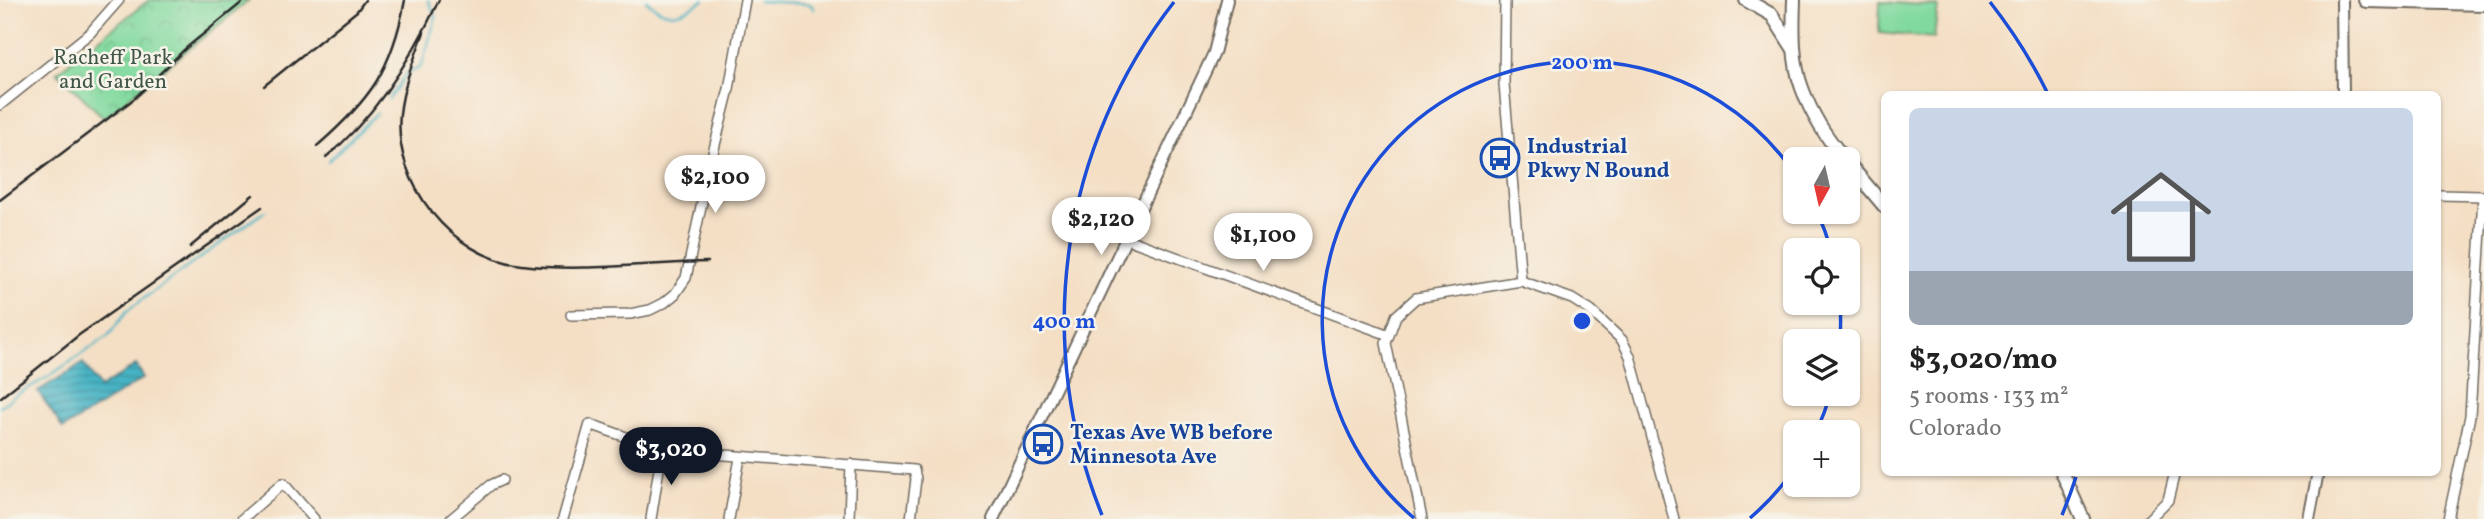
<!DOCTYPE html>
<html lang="en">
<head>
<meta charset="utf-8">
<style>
	body { margin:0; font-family:Vollkorn,serif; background:#f6f6f6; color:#222; height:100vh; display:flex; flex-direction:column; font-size:26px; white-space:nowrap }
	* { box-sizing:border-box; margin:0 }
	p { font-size:23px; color:#767676 }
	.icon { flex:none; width:38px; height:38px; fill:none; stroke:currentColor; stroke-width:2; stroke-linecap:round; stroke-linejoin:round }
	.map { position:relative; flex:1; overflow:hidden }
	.details { position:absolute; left:1881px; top:91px; width:560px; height:385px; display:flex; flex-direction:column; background:#fff; border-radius:10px; box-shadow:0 2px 5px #0004 }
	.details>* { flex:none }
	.needle { width:46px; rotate:188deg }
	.fabs { position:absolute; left:1783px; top:147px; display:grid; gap:14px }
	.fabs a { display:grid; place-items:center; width:77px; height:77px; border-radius:10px; background:#fff; box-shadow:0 2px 5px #0004; font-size:35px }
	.price { position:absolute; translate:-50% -60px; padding:0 16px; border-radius:24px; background:#fff; color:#222; font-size:23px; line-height:46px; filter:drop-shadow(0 2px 4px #0008) }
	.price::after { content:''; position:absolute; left:50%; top:42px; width:21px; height:16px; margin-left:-10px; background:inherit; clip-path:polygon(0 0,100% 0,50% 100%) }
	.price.active { background:#111827; color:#fff }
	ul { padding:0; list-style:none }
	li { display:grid; align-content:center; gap:14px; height:371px; padding:0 28px }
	li span { display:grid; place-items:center; height:217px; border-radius:10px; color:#555 }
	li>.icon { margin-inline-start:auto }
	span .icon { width:126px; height:126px; fill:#fffc; stroke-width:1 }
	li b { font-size:30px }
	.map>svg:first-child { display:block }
</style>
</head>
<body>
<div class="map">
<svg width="2484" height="519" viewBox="0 0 2484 519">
	<defs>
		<pattern id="park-crowns" width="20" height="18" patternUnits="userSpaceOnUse" patternTransform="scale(1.75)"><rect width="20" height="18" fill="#80d99e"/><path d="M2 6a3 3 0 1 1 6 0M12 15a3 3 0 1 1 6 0" fill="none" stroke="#6fba88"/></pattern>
		<pattern id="water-rules" width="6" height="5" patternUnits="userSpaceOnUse" patternTransform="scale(1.75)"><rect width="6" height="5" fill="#47b3c4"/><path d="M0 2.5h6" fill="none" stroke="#3b929f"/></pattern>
	</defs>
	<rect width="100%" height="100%" fill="#f7f3e8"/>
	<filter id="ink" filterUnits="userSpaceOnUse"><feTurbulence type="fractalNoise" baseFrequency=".0143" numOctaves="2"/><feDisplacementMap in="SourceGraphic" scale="14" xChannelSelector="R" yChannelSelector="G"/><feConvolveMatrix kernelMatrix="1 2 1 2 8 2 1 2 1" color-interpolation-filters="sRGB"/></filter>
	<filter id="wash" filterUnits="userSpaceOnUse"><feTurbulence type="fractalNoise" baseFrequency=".00686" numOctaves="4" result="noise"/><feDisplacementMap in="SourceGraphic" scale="28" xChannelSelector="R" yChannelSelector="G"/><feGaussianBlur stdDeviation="1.57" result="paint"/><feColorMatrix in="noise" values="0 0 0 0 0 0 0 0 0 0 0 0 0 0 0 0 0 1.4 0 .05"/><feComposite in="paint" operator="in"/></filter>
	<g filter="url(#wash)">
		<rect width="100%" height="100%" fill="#f4dfc5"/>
		<polygon fill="#80d99e" stroke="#568264" stroke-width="2" points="1880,2 1938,6 1934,38 1879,33"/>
		<polygon fill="url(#park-crowns)" stroke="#568264" stroke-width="2" points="149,0 249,0 104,118 57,72"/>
		<polygon fill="url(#water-rules)" stroke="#396f78" stroke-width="2" points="83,363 100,388 136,365 144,378 63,429 38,391"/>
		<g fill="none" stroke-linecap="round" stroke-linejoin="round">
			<g stroke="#47b3c4" stroke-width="2.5">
				<path d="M646,0C669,22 681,14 704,0"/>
				<polyline points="759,1 810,4 814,9"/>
				<polyline points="389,99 406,74 419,68 422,64 436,17 428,0"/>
				<polyline points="328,161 377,113"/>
				<polyline points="0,407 14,396 48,377 108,336 128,310 265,211"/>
			</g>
		</g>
	</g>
	<g filter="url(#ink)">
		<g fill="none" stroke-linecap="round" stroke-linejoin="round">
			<defs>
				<g id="minor">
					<polyline points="1505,0 1504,84 1521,281"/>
					<polyline points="0,105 90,33 119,0"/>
					<polyline points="2438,195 2484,196"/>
					<polyline points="1127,239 1389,335"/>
					<polyline points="571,315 630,314 650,310 664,303 675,294 686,278 708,173 729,89 745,0"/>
					<polyline points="242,519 283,483 314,519"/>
					<polyline points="451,519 491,485 502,480"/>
					<polyline points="563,519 590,424 662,450 914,470 916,479 911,519"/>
					<polyline points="651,519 662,450"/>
					<polyline points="729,519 740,458"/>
					<polyline points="849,519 851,464"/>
					<polyline points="1422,519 1386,343 1396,316 1416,298 1521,281 1572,299 1591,311 1622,340 1630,356 1674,519"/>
					<polyline points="2149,519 2168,500 2175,472"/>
					<polyline points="2448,519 2470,416 2483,196"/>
				</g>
				<g id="tertiary">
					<polyline points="2342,0 2343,94"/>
					<polyline points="993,519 1214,53 1227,0"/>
					<polyline points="2309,519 2318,472"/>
				</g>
				<g id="secondary">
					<polyline points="1746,0 1772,15 1793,48"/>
					<path d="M1794,0C1793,28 1792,62 1802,88C1811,113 1827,139 1845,159"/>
					<polyline points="1848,163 1885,207"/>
					<polyline points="2062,472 2083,519"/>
				</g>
				<polyline id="primary" points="2366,0 2484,3"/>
			</defs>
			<use href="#minor" stroke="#716a61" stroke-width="12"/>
			<use href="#tertiary" stroke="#716a61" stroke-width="14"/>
			<use href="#secondary" stroke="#716a61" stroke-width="16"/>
			<use href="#primary" stroke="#716a61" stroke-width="18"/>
			<use href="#minor" stroke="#fff" stroke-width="9"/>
			<use href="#tertiary" stroke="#fff" stroke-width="10"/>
			<use href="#secondary" stroke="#fff" stroke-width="12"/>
			<use href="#primary" stroke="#fff" stroke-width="14"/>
			<g stroke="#2b2b2b" stroke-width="2.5">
				<path d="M424,32C414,59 403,86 400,114C393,183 452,258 522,265C581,272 648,263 708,262"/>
				<polyline points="264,86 357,11 365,0"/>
				<path d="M317,146C370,100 392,70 405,0"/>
				<path d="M326,157C376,117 412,57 439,0"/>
				<polyline points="0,200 135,98 185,49 245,0"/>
				<polyline points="190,247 253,195"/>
				<polyline points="0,398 79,335 262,207"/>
			</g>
		</g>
	</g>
	<g fill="none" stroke="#1d4ed8" stroke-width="3.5">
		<path d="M1830 395A259 259 0 0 1 1817 430M1795 468A259 259 0 0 1 1750 518M1414 518A259 259 0 1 1 1795 174M1818 214A259 259 0 0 1 1831 250M1840 303A259 259 0 0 1 1840 339"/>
		<path d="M2076 477A518 518 0 0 1 2062 515M1102 515A518 518 0 0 1 1174 2M1990 2A518 518 0 0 1 2048 94"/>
	</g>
	<defs>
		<symbol id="bus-ring" viewBox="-11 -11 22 22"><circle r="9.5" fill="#f7f3e8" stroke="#1a4fb4" stroke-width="1.5"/><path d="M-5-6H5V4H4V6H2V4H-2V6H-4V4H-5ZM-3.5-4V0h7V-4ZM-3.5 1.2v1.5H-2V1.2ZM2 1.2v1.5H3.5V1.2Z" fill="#1a4fb4"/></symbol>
	</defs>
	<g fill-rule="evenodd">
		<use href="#bus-ring" x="1478" y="136" width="44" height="44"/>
		<use href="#bus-ring" x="1021" y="422" width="44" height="44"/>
	</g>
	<g text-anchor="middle" stroke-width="5" stroke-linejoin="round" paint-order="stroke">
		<g font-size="21" fill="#405648" stroke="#f7f3e8">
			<text x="113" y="64">Racheff Park<tspan x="113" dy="24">and Garden</tspan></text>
		</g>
		<g font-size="21" font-weight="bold" fill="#164399" stroke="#f7f3e8" text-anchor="start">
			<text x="1527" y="153">Industrial<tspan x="1527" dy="24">Pkwy N Bound</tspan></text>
			<text x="1070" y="439">Texas Ave WB before<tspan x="1070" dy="24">Minnesota Ave</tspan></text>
		</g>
	</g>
	<circle cx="1582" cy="321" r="10" fill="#1d4ed8" stroke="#f7f3e8" stroke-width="3.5"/>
	<g font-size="21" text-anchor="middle" font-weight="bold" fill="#1d4ed8" stroke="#f7f3e8" stroke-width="5" stroke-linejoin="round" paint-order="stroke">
		<text x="1582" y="69">200 m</text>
		<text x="1064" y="328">400 m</text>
	</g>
</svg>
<div class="fabs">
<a><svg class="needle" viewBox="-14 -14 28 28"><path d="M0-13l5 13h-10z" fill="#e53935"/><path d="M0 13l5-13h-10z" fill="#767676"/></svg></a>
<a><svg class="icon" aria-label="locate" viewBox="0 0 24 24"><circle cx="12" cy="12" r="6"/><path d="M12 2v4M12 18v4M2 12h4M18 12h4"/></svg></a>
<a><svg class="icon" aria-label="layers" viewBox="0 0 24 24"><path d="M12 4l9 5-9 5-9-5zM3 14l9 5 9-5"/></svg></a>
<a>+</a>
</div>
<b class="price" style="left:715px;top:215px">$2,100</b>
<b class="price" style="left:1101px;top:257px">$2,120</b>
<b class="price" style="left:1263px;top:273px">$1,100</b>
<b class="price active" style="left:671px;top:487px">$3,020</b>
<section class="details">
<ul>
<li><span style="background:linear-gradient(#c9d6e8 75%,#9aa5b1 0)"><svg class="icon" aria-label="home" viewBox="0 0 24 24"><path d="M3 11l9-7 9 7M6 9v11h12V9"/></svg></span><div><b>$3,020/mo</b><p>5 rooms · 133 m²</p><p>Colorado</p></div></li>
</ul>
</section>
</div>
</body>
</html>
